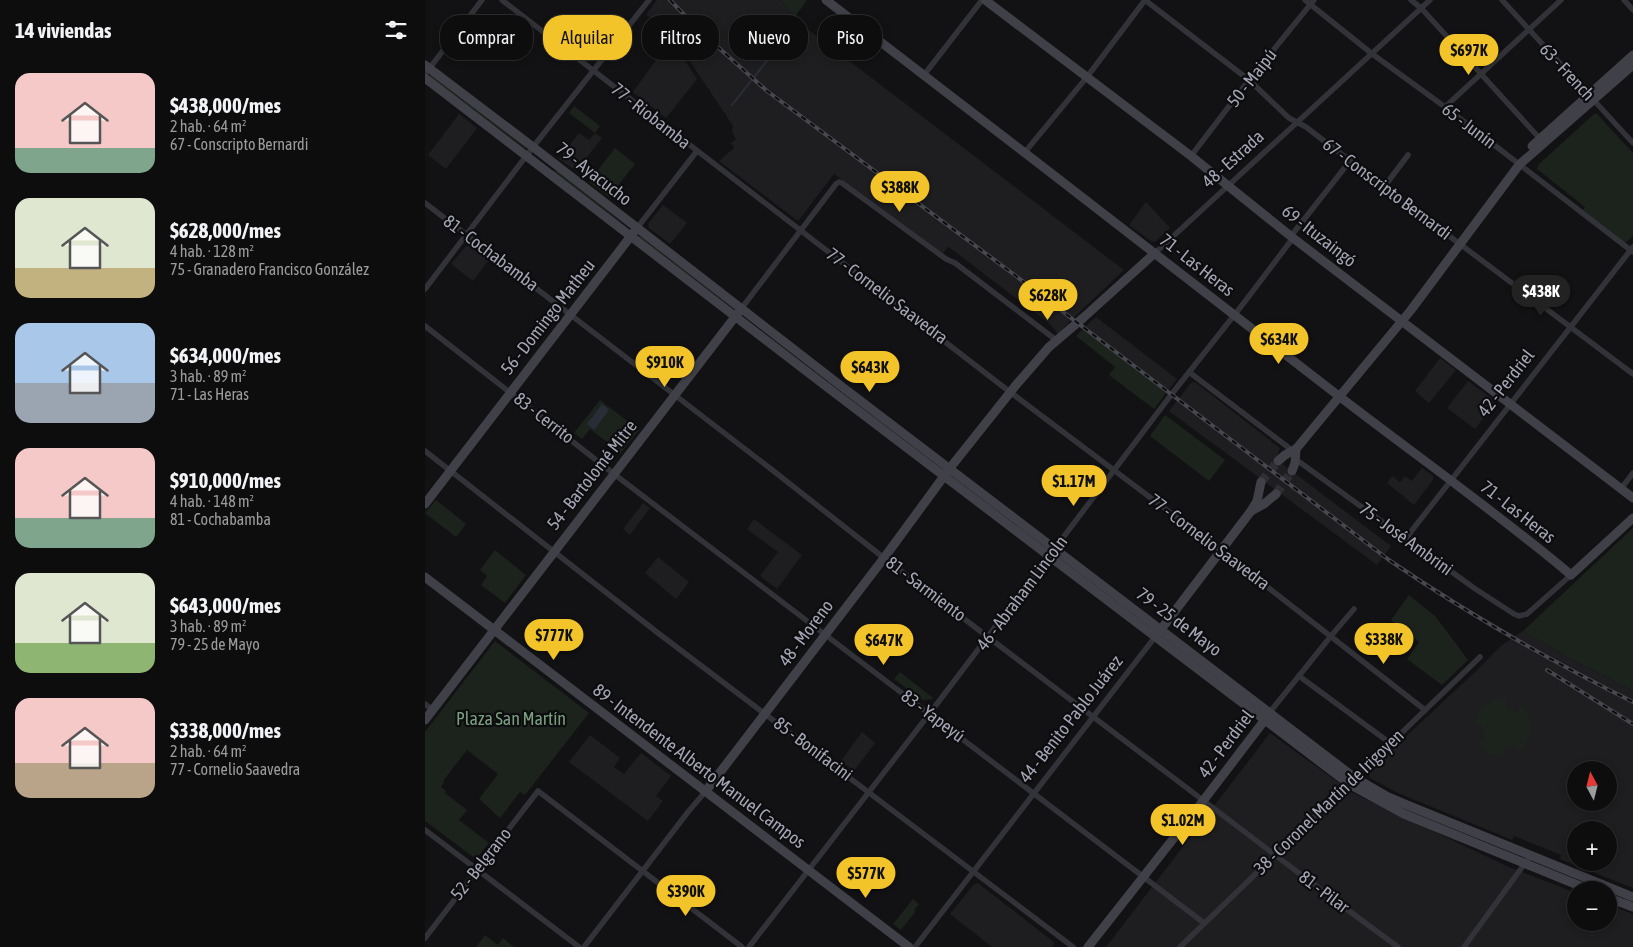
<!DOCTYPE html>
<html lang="es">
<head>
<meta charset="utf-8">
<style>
	body { margin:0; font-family:"Asap Condensed",sans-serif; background:#171617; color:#f1f3f6; height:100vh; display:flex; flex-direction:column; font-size:19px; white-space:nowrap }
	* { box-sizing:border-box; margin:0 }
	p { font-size:16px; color:#9b9c9e }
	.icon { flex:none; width:28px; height:28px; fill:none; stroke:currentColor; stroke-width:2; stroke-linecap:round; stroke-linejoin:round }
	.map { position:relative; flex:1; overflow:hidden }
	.panel { display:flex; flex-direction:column; background:#0e0d0e; width:425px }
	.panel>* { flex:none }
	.guide { position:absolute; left:15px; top:15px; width:475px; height:45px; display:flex; gap:10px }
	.needle { width:32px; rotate:353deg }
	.controls { position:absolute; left:1142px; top:761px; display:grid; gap:10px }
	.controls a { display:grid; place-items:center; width:50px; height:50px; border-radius:50%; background:#0e0d0e; box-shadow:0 2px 8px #0003,0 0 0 1px #2e2d2e; font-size:25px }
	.price { position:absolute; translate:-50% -42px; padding:0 11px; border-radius:18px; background:#f3c429; color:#111; font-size:16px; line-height:32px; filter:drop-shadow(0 1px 2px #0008) }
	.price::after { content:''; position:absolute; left:50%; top:30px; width:15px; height:11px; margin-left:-8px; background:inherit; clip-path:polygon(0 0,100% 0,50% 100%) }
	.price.current { background:#222; color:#fff }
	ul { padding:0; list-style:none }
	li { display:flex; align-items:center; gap:15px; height:125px; padding:0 15px }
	li span { display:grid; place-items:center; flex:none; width:140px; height:100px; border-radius:15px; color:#555 }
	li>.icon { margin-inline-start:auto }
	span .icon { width:60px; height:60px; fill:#fffc; stroke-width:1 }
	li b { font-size:21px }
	h2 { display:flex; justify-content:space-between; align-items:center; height:60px; padding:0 15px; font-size:21px }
	.tag { padding:0 18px; border-radius:20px; background:#0e0d0e; box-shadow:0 2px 8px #0003,0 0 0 1px #2e2d2e; font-size:18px; line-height:45px }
	.tag.current { background:#f3c429; color:#111 }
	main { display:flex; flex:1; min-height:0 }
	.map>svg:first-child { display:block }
</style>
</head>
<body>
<main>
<section class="panel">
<h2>14 viviendas<svg class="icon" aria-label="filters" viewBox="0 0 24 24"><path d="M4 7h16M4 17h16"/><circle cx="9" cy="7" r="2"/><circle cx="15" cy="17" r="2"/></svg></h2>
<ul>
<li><span style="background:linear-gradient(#f6c9c9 75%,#7fa58c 0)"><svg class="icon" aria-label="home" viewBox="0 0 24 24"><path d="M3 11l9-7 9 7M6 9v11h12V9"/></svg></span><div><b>$438,000/mes</b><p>2 hab. · 64 m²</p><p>67 - Conscripto Bernardi</p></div></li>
<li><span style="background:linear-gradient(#dfe7d0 70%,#c2b280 0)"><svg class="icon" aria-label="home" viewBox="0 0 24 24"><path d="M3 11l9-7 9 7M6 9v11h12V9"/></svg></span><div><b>$628,000/mes</b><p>4 hab. · 128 m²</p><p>75 - Granadero Francisco González</p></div></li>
<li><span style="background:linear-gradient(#a9c7e8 60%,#9aa5b1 0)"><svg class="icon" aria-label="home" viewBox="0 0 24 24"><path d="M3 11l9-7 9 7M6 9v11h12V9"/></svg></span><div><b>$634,000/mes</b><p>3 hab. · 89 m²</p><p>71 - Las Heras</p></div></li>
<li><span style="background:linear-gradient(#f6c9c9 70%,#7fa58c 0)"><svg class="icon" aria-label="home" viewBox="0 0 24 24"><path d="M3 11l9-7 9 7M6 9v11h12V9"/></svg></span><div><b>$910,000/mes</b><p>4 hab. · 148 m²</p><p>81 - Cochabamba</p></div></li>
<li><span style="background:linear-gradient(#dfe7d0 70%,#8fb573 0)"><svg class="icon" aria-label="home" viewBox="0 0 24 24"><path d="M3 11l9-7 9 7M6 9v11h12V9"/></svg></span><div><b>$643,000/mes</b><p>3 hab. · 89 m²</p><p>79 - 25 de Mayo</p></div></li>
<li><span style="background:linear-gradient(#f6c9c9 65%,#b9a48a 0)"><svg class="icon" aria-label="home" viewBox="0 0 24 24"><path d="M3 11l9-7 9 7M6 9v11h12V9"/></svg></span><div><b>$338,000/mes</b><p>2 hab. · 64 m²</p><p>77 - Cornelio Saavedra</p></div></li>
</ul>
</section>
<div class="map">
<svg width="1208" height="947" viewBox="0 0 1208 947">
	<rect width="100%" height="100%" fill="#121113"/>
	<g fill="#1e1d20" fill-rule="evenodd">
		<polygon points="232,0 355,0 377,25 699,270 646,320 633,334 625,324 525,248 523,247 517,254 409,174 373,221 294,161 309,148 306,143 311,139 307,132 308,126 244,30 221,15"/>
		<polygon points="246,39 272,79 241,118 208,92"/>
		<polygon points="34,114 52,128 21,169 3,155"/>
		<polygon points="154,133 164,140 170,133 177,138 151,171 134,159"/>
		<polygon points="721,202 745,228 730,242 726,241 704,225"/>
		<polygon points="238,205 262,223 245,244 224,228 223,224"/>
		<polygon points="44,246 63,261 48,281 26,264 40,247"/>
		<polygon points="671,317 752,379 741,393 658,329"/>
		<polygon points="1015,358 1031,370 1004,403 990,391"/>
		<polygon points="1043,381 1069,400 1069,404 1050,429 1022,408"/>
		<polygon points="770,382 855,448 851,459 966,546 952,565 744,411 766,383"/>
		<polygon points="997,468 1008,476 1008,480 989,505 962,483 967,476 975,482 980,476 987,481"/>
		<polygon points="218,503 225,508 205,535 198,529"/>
		<polygon points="329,519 377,555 352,589 335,576 353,552 322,529"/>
		<polygon points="233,557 264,582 251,599 220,573"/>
		<path d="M1098,631L1144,658L1208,691V888L1135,859L1136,855L1089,836L1087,840L973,793L945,778L944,771L1051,671L1077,645ZM1151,770H1184V802H1151ZM1151,830H1184V862H1151Z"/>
		<polygon points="437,732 450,743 429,771 416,761"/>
		<polygon points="845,733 928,793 1084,867 1151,893 1151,922 1184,922 1184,905 1208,914 1208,947 681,947"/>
		<polygon points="165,735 195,758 189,767 199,774 216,753 246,776 231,796 238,801 223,821 144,762"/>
		<polygon points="553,883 629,942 627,947 567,947 525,914 549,884"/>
	</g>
	<g fill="#1c231d">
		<polygon points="355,0 382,0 370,17"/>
		<polygon points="5,74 101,147 101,149 5,77"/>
		<polygon points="149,106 175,126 170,133 144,113"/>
		<polygon points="1169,114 1172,114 1208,153 1208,236 1200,243 1158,210 1160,207 1112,169 1113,165"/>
		<polygon points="190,148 210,164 184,197 164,182"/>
		<polygon points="112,159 127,170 134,172 206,230"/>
		<polygon points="215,235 310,308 310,310 212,236"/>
		<polygon points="658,329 741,393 729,409 684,375 690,367 651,336"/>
		<polygon points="175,400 214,430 195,454 189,449 190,448 165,429 157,439 149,433"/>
		<polygon points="740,415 800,460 784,481 725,436"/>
		<polygon points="11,500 41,524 31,537 0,513"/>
		<polygon points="1208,528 1208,691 1144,658 1098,631"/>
		<polygon points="70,550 101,575 80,603 56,585 62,576 55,570"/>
		<polygon points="984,595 1011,617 1043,660 1017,685 982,659 994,642 966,620"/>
		<path d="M70,641L164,713L100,795L95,792L75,818C67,812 62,805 54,799L73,774L42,750L18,781L19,782L16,787L21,791L20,793L42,810L34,820L64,843L51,859L0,821V732Z"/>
		<polygon points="475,672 508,698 507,699 497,700 469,679"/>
		<path d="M1072,699H1082L1081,708L1091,712L1097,706C1110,720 1109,740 1093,752L1088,744L1079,748V756C1067,756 1059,752 1052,742L1060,738L1057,725L1049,723C1052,711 1060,703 1072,699Z"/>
		<polygon points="488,899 494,904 489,910 491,911 476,930 468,924"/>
		<polygon points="60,935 73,945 78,938 89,947 51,947"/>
	</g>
	<polygon fill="#282e37" points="177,404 184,410 169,430 162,424"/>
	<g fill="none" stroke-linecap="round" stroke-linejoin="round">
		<polyline stroke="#282e37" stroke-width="2" points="307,105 373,21"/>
		<g stroke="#2f2f33" stroke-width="9" stroke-dasharray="9 4.5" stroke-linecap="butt">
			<polyline points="836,482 853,461"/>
			<polyline points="851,494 867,471"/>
		</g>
		<g stroke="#323338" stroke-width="5.5">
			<polyline points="77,0 585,392 795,550 1000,710"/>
			<polyline points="720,0 824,80 864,118 881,127 959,187 1208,374"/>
			<polyline points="880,0 946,53 1020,107 1208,252"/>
			<polyline points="986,0 996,8 1117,141"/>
			<polyline points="1077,0 1208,143"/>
			<polyline points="1199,0 1208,10"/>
			<polyline points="0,74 57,0"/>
			<polyline points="499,75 557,0"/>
			<polyline points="1020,107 1136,0"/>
			<polyline points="600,152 662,77 720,0"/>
			<polyline points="766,156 824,80 889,0"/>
			<polyline points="959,187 983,155"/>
			<polyline points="0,203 346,469 459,558 916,905 973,947"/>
			<polyline points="212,228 272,151"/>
			<polyline points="866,236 925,161"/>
			<polyline points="730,253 1005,0"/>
			<polyline points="0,289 108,147 224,0"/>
			<polyline points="316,309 411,184 414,182 417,183 521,259 530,263 631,340"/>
			<polyline points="0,326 189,474 779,923"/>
			<polyline points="764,372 868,451"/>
			<polyline points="0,451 233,633 648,947"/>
			<polyline points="871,457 873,461 1049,588 1089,614 1094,616 1102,614 1146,575"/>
			<polyline points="1195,490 1208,473"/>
			<polyline points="981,538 1208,247"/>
			<polyline points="874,676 965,743"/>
			<polyline points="0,704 8,710"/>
			<polyline points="845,712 906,636 929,609"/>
			<polyline points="0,830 154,947"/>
			<polyline points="0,938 113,791 317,947"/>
			<polyline points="159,947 263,812 280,792"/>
			<polyline points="324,947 505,713 746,395 818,304 868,238"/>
			<polyline points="490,947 730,637"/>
			<polyline points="755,947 1055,657"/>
			<polyline points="1039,947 1106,855"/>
		</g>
		<g stroke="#404148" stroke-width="9">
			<path d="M401,0C570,129 738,260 906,390C986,452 1069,510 1146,575L1208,518"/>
			<polyline points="560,0 766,156 868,238 1208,498"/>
			<polyline points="0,65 108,147 420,389 930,778 963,797 982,805 1208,897"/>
			<polyline points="0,78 398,384 924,784 979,814 1165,890"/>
			<polyline points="1107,146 1208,55"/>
			<polyline points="853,461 860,455 871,449 986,310 1094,165 1208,65"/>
			<polyline points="867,471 870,463 871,449"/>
			<polyline points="0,504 209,232"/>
			<polyline points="826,511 839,504 851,494"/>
			<polyline points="0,577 484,947"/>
			<polyline points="734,632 826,511 832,501 836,482"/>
			<polyline points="0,720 313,313"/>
			<polyline points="280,792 459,558 525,468 591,385 624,347 658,318 730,253"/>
			<polyline points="1184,898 1208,907"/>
			<polyline points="663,947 778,801 842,717"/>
		</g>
		<defs>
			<g id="rail">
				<path d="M245,0L275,31L342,91L591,276L964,560C1043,614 1122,659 1208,702"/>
				<polyline points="1122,670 1208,724"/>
			</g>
		</defs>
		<use href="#rail" stroke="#47484f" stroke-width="4"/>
		<use href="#rail" stroke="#0d0c0e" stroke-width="2" stroke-dasharray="5.5" stroke-linecap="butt"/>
	</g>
	<g text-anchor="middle" stroke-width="4.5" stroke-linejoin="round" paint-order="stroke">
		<g font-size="18" fill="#a3a6b4" stroke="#0d0c0e">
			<text transform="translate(1142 72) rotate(47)" y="6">63 - French</text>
			<text transform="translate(827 78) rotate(-52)" y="6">50 - Maipú</text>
			<text transform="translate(226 116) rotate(38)" y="6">77 - Riobamba</text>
			<text transform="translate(1044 126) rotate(37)" y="6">65 - Junín</text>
			<text transform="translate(808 159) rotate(-42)" y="6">48 - Estrada</text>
			<text transform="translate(169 174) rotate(38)" y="6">79 - Ayacucho</text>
			<text transform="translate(962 189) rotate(37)" y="6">67 - Conscripto Bernardi</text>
			<text transform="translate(894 236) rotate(38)" y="6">69 - Ituzaingó</text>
			<text transform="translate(66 253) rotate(37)" y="6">81 - Cochabamba</text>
			<text transform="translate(772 265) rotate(38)" y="6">71 - Las Heras</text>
			<text transform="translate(462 296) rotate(37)" y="6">77 - Cornelio Saavedra</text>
			<text transform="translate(123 317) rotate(-52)" y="6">56 - Domingo Matheu</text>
			<text transform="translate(1081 383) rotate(-52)" y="6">42 - Perdriel</text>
			<text transform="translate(119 418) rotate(38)" y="6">83 - Cerrito</text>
			<text transform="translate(167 475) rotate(-52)" y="6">54 - Bartolomé Mitre</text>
			<text transform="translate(1093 512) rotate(38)" y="6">71 - Las Heras</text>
			<text transform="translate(981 539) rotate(36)" y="6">75 - José Ambrini</text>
			<text transform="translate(784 542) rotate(37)" y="6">77 - Cornelio Saavedra</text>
			<text transform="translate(501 589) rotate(37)" y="6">81 - Sarmiento</text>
			<text transform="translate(597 593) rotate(-53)" y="6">46 - Abraham Lincoln</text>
			<text transform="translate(754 622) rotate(37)" y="6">79 - 25 de Mayo</text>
			<text transform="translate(381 633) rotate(-53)" y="6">48 - Moreno</text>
			<text transform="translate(508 716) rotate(37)" y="6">83 - Yapeyú</text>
			<text transform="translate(646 719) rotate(-52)" y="6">44 - Benito Pablo Juárez</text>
			<text transform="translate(801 744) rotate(-53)" y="6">42 - Perdriel</text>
			<text transform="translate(388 749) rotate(37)" y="6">85 - Bonifacini</text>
			<text transform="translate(274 766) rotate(37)" y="6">89 - Intendente Alberto Manuel Campos</text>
			<text transform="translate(904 802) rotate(-44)" y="6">38 - Coronel Martín de Irigoyen</text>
			<text transform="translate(56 864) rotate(-52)" y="6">52 - Belgrano</text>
			<text transform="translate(899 892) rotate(37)" y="6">81 - Pilar</text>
		</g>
		<g font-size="18" fill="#799f7f" stroke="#0d0c0e">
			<text x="86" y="725">Plaza San Martín</text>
		</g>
	</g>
</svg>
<div class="controls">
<a><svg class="needle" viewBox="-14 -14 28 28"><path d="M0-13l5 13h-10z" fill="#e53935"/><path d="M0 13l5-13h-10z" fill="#9b9c9e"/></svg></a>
<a>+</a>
<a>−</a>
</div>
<b class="price" style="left:1044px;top:76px">$697K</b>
<b class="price" style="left:475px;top:213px">$388K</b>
<b class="price current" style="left:1116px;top:317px">$438K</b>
<b class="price" style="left:623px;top:321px">$628K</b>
<b class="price" style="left:854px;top:365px">$634K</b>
<b class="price" style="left:240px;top:388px">$910K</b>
<b class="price" style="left:445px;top:393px">$643K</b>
<b class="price" style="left:649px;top:507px">$1.17M</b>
<b class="price" style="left:129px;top:661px">$777K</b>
<b class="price" style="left:959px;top:665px">$338K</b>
<b class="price" style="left:459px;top:666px">$647K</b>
<b class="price" style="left:758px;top:846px">$1.02M</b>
<b class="price" style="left:441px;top:899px">$577K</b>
<b class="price" style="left:261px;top:917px">$390K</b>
<div class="guide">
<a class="tag">Comprar</a>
<a class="tag current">Alquilar</a>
<a class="tag">Filtros</a>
<a class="tag">Nuevo</a>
<a class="tag">Piso</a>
</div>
</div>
</main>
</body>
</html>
